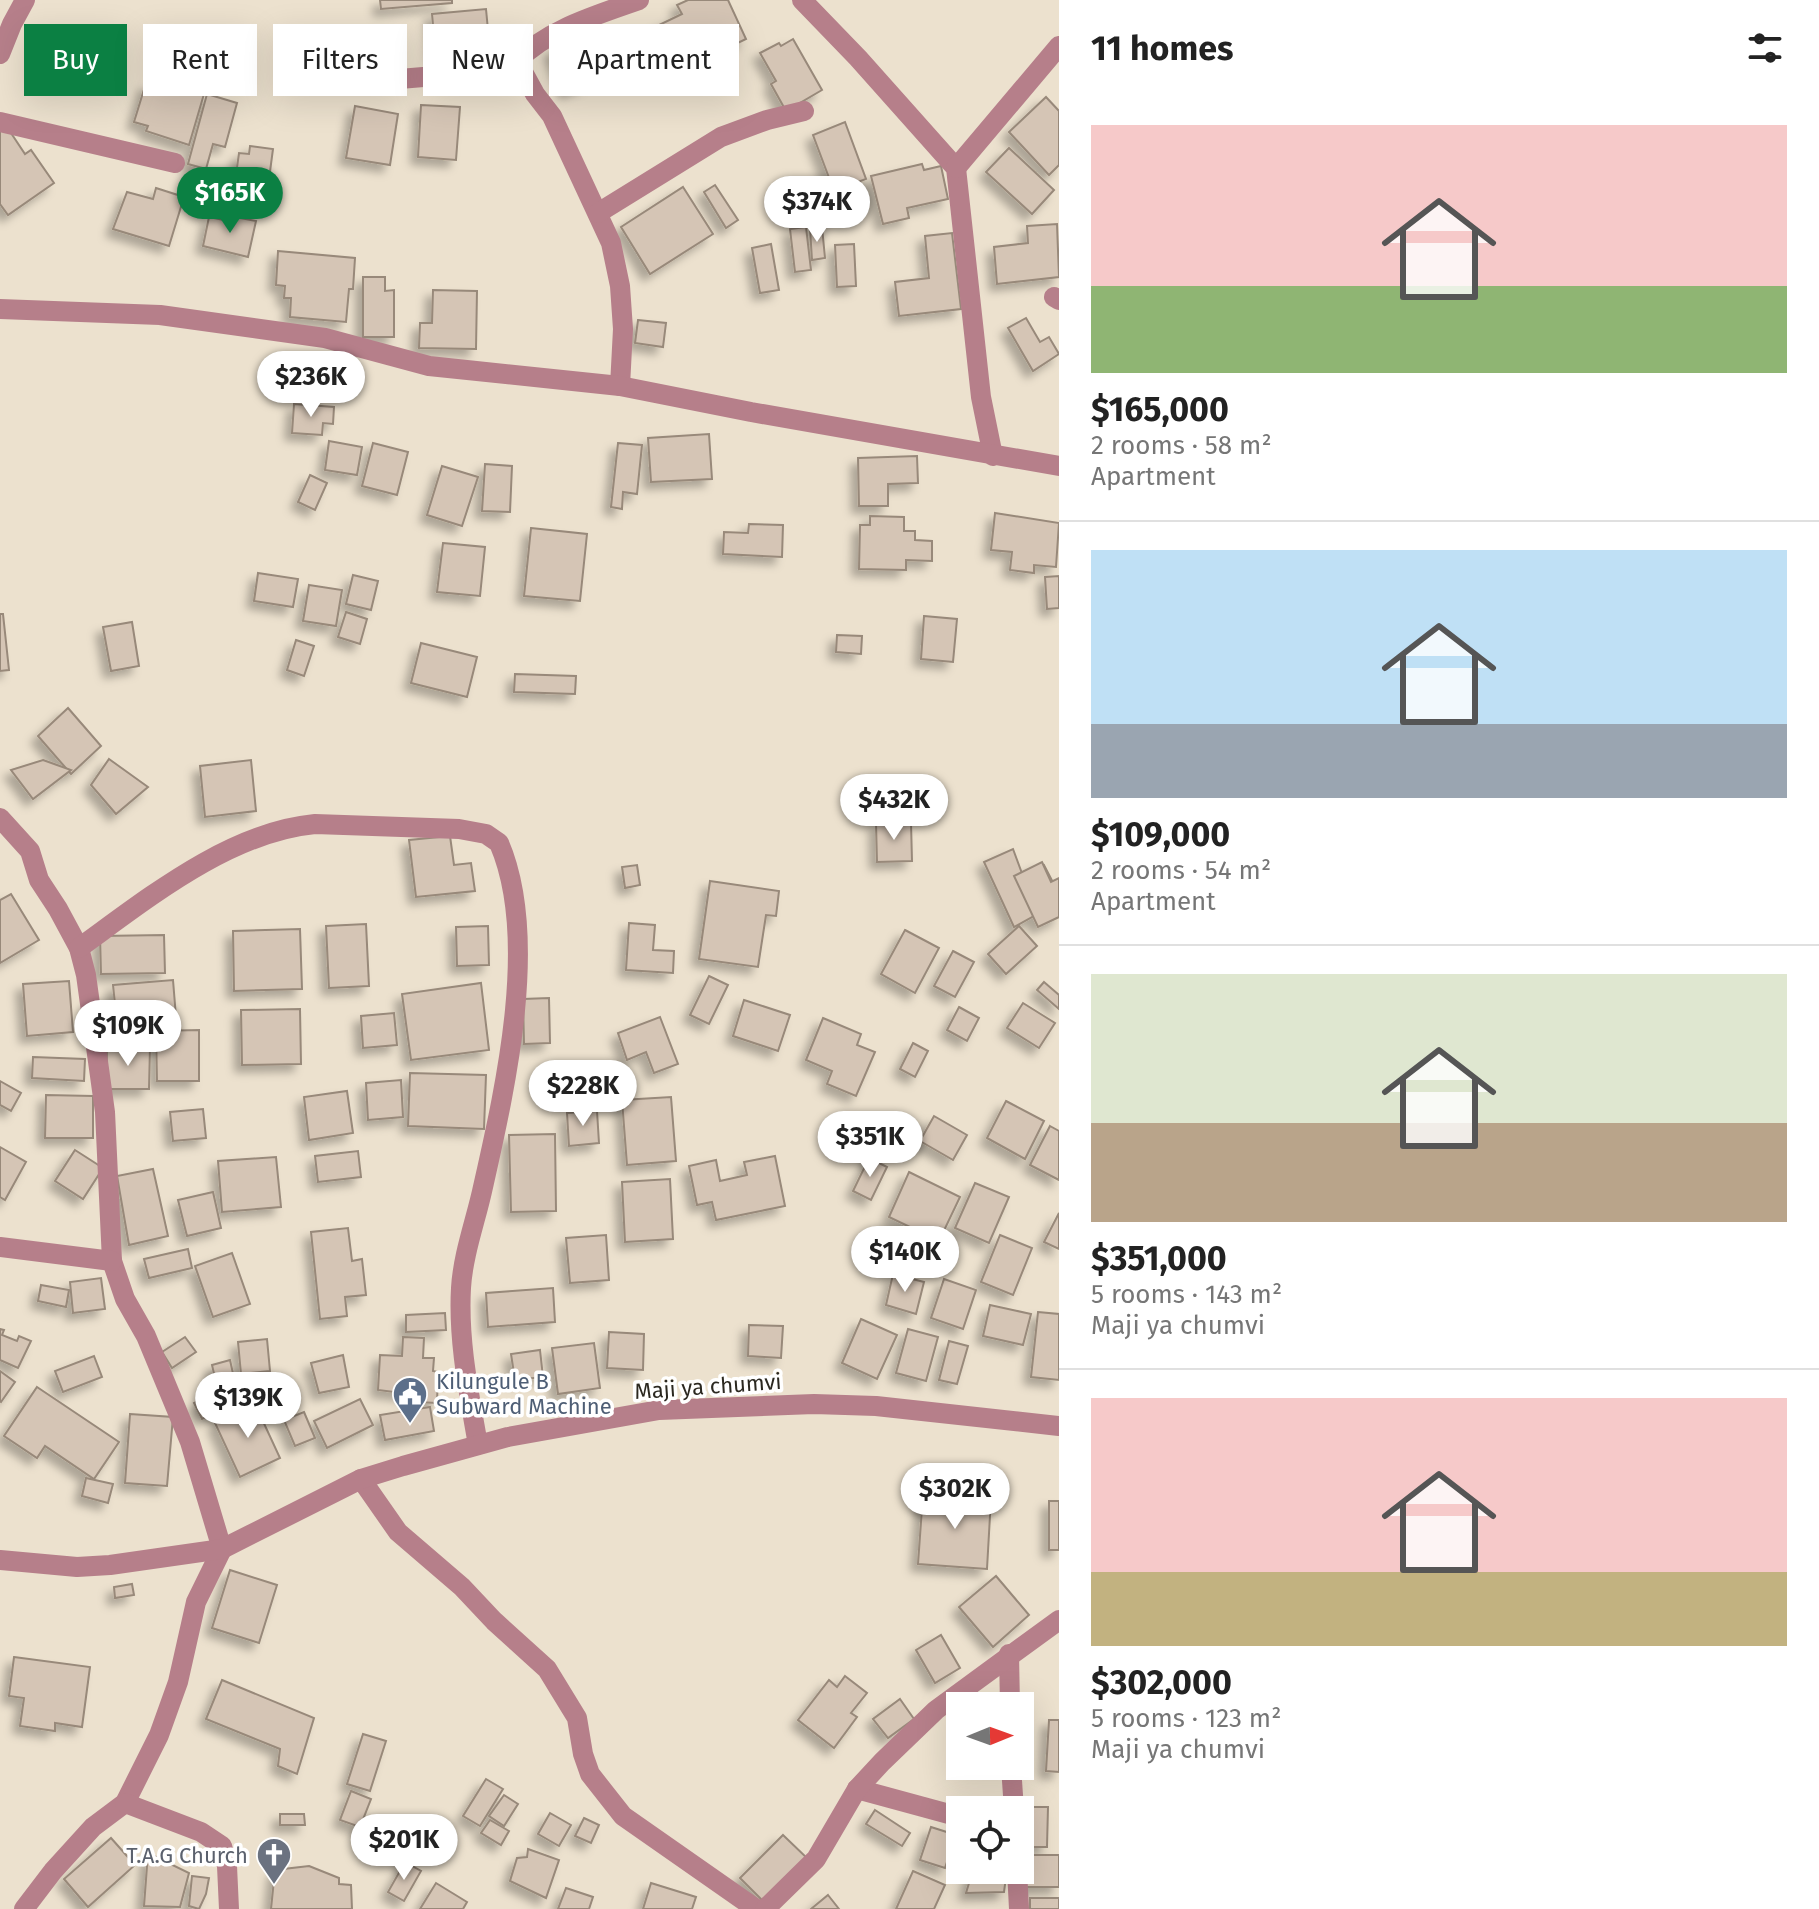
<!DOCTYPE html>
<html lang="en">
<head>
<meta charset="utf-8">
<style>
	body { margin:0; font-family:"Fira Sans",sans-serif; background:#f6f6f6; color:#222; height:100vh; display:flex; flex-direction:column; font-size:30px; white-space:nowrap }
	* { box-sizing:border-box; margin:0 }
	p { font-size:26px; color:#767676 }
	.icon { flex:none; width:44px; height:44px; fill:none; stroke:currentColor; stroke-width:2; stroke-linecap:round; stroke-linejoin:round }
	.map { position:relative; flex:1; overflow:hidden }
	.sheet { display:flex; flex-direction:column; background:#fff; width:760px }
	.sheet>* { flex:none }
	.guide { position:absolute; left:24px; top:24px; width:760px; height:72px; display:flex; gap:16px }
	.needle { width:52px; rotate:89deg }
	.buttons { position:absolute; left:946px; top:1692px; display:grid; gap:16px }
	.buttons a { display:grid; place-items:center; width:88px; height:88px; border-radius:0px; background:#fff; box-shadow:0 8px 32px #0002; font-size:40px }
	.price { position:absolute; translate:-50% -68px; padding:0 18px; border-radius:28px; background:#fff; color:#222; font-size:26px; line-height:52px; filter:drop-shadow(0 2px 4px #0008) }
	.price::after { content:''; position:absolute; left:50%; top:48px; width:24px; height:18px; margin-left:-12px; background:inherit; clip-path:polygon(0 0,100% 0,50% 100%) }
	.price.active { background:#0b8043; color:#fff }
	ul { padding:0; list-style:none }
	li { display:grid; align-content:center; gap:16px; height:424px; padding:0 32px }
	li+li { border-top:2px solid #e0e0e0 }
	li span { display:grid; place-items:center; height:248px; border-radius:0px; color:#555 }
	li>.icon { margin-inline-start:auto }
	span .icon { width:144px; height:144px; fill:#fffc; stroke-width:1 }
	li b { font-size:34px }
	h2 { display:flex; justify-content:space-between; align-items:center; height:96px; padding:0 32px; font-size:34px }
	.pill { padding:0 28px; border-radius:0px; background:#fff; box-shadow:0 8px 32px #0002; font-size:28px; line-height:72px }
	.pill.active { background:#0b8043; color:#fff }
	main { display:flex; flex:1; min-height:0 }
	.map>svg:first-child { display:block }
</style>
</head>
<body>
<main>
<div class="map">
<svg width="1059" height="1909" viewBox="0 0 1059 1909">
	<defs>
		<filter id="shadow"><feDropShadow dx="-7" dy="7" stdDeviation="4" flood-color="#0004"/></filter>
	</defs>
	<rect width="100%" height="100%" fill="#ece1ce"/>
	<g fill="#d5c5b5" stroke="#98897a" stroke-width="2" filter="url(#shadow)">
		<polygon points="380,0 452,0 452,3 381,9"/>
		<polygon points="688,0 728,0 746,39 680,71 659,25 682,14 677,5"/>
		<polygon points="486,9 490,51 436,57 432,14"/>
		<polygon points="590,35 603,70 584,77 587,84 567,92 551,50"/>
		<polygon points="793,39 822,90 786,111 771,84 776,81 760,53 779,43 781,46"/>
		<polygon points="163,81 204,94 189,145 146,131 148,126 134,122 146,83 161,87"/>
		<polygon points="207,94 237,103 225,147 213,144 206,169 188,164"/>
		<polygon points="1046,97 1059,111 1059,165 1049,175 1009,132"/>
		<polygon points="421,105 460,107 456,160 418,157"/>
		<polygon points="355,106 398,114 390,165 346,158"/>
		<polygon points="845,122 866,179 834,191 813,135"/>
		<polygon points="7,127 25,154 31,150 54,183 8,215 0,204 0,131"/>
		<polygon points="250,146 273,149 267,194 234,189 239,153 249,154"/>
		<polygon points="1009,148 1054,190 1032,214 986,172"/>
		<polygon points="922,164 924,170 941,166 948,199 907,208 909,218 883,224 871,176"/>
		<polygon points="826,183 832,204 798,215 791,194"/>
		<polygon points="715,185 738,220 726,228 704,192"/>
		<polygon points="683,187 713,234 650,274 621,227"/>
		<polygon points="156,188 184,197 169,246 113,229 127,192 153,199"/>
		<polygon points="209,217 234,222 235,217 256,221 248,257 203,246"/>
		<polygon points="1057,224 1059,277 997,284 994,247 1028,243 1027,226"/>
		<polygon points="806,227 811,270 795,272 790,229"/>
		<polygon points="822,227 825,258 812,260 810,229"/>
		<polygon points="952,233 961,309 899,316 895,282 929,278 925,236"/>
		<polygon points="771,244 779,290 760,293 752,248"/>
		<polygon points="854,244 856,286 837,287 835,245"/>
		<polygon points="278,251 355,258 353,289 349,289 346,322 290,317 291,298 284,298 285,286 276,285"/>
		<polygon points="363,277 385,277 385,291 394,290 394,337 363,337"/>
		<polygon points="433,290 477,291 476,349 419,348 420,323 432,323"/>
		<polygon points="1026,318 1040,342 1049,337 1059,354 1033,371 1008,328"/>
		<polygon points="638,320 666,323 663,347 635,343"/>
		<polygon points="294,404 334,407 333,424 323,423 322,435 292,433"/>
		<polygon points="709,434 712,479 651,482 648,438"/>
		<polygon points="329,441 362,447 357,475 325,470"/>
		<polygon points="373,443 408,452 397,495 362,486"/>
		<polygon points="618,443 642,445 637,494 623,492 622,509 611,507"/>
		<polygon points="917,456 918,483 888,484 888,506 859,506 858,458"/>
		<polygon points="485,464 512,466 510,512 482,511"/>
		<polygon points="442,466 478,477 462,526 427,515"/>
		<polygon points="310,475 327,483 315,510 298,502"/>
		<polygon points="995,513 1059,523 1056,567 1034,565 1034,573 1010,570 1012,552 991,550"/>
		<polygon points="870,516 904,517 904,531 915,531 915,540 932,541 932,561 906,560 906,570 859,569 860,525 870,525"/>
		<polygon points="749,524 783,525 782,557 723,554 724,532 748,533"/>
		<polygon points="531,528 587,534 580,601 524,596"/>
		<polygon points="443,543 485,547 480,596 437,592"/>
		<polygon points="258,573 298,579 293,607 254,601"/>
		<polygon points="353,575 378,581 371,610 346,604"/>
		<polygon points="1059,576 1059,608 1047,609 1045,577"/>
		<polygon points="309,585 342,590 336,626 303,621"/>
		<polygon points="346,612 367,619 360,644 338,637"/>
		<polygon points="0,614 3,614 9,670 0,671"/>
		<polygon points="924,616 957,619 953,662 921,659"/>
		<polygon points="132,622 139,666 111,671 103,627"/>
		<polygon points="837,635 862,636 861,654 836,652"/>
		<polygon points="296,640 314,646 304,676 287,670"/>
		<polygon points="421,643 477,657 467,697 411,683"/>
		<polygon points="515,674 576,676 575,694 514,692"/>
		<polygon points="68,708 101,746 71,774 38,736"/>
		<polygon points="109,759 148,787 116,814 91,785"/>
		<polygon points="43,760 71,770 33,799 11,770"/>
		<polygon points="251,760 256,811 205,817 200,766"/>
		<polygon points="911,822 912,861 877,862 876,823"/>
		<polygon points="450,836 454,865 471,863 475,891 416,897 409,840"/>
		<polygon points="1013,849 1023,876 1044,865 1059,894 1059,902 1014,927 984,862"/>
		<polygon points="1042,862 1051,882 1059,878 1059,917 1038,927 1014,876"/>
		<polygon points="637,865 640,885 625,888 622,867"/>
		<polygon points="710,881 779,891 776,916 766,915 758,967 699,959"/>
		<polygon points="11,894 39,940 0,963 0,900"/>
		<polygon points="629,923 655,925 653,950 674,951 673,973 626,970"/>
		<polygon points="366,924 369,986 329,988 326,926"/>
		<polygon points="488,926 489,965 457,966 456,927"/>
		<polygon points="1019,926 1037,946 1006,974 988,954"/>
		<polygon points="300,929 302,989 234,991 233,931"/>
		<polygon points="905,930 939,948 915,993 881,974"/>
		<polygon points="164,935 165,973 101,974 100,936"/>
		<polygon points="953,951 974,962 955,997 934,986"/>
		<polygon points="709,976 728,985 709,1024 690,1015"/>
		<polygon points="173,980 176,1017 117,1023 113,985"/>
		<polygon points="69,981 73,1032 27,1036 23,984"/>
		<polygon points="1044,982 1059,995 1059,1009 1037,990"/>
		<polygon points="481,983 489,1050 411,1060 402,994"/>
		<polygon points="549,998 550,1043 524,1044 523,999"/>
		<polygon points="744,1000 790,1015 778,1051 733,1036"/>
		<polygon points="1023,1003 1055,1023 1039,1048 1007,1028"/>
		<polygon points="959,1007 979,1018 967,1041 947,1030"/>
		<polygon points="300,1009 301,1064 242,1065 241,1010"/>
		<polygon points="394,1013 397,1045 363,1048 361,1016"/>
		<polygon points="660,1017 678,1064 654,1073 646,1052 627,1060 618,1033"/>
		<polygon points="823,1018 861,1034 857,1045 875,1052 856,1096 827,1084 832,1071 806,1060"/>
		<polygon points="199,1030 199,1081 157,1081 156,1031"/>
		<polygon points="913,1043 928,1051 915,1077 900,1069"/>
		<polygon points="107,1047 150,1047 149,1089 106,1089"/>
		<polygon points="33,1057 85,1059 84,1081 32,1078"/>
		<polygon points="578,1071 615,1072 615,1096 578,1097"/>
		<polygon points="410,1073 486,1075 484,1129 408,1126"/>
		<polygon points="401,1080 403,1117 368,1120 366,1083"/>
		<polygon points="0,1081 21,1093 11,1111 0,1105"/>
		<polygon points="347,1091 353,1133 309,1140 304,1097"/>
		<polygon points="46,1095 93,1096 93,1138 45,1138"/>
		<polygon points="671,1097 676,1161 627,1165 622,1100"/>
		<polygon points="1006,1101 1044,1121 1025,1159 987,1138"/>
		<polygon points="203,1109 206,1138 173,1141 170,1112"/>
		<polygon points="597,1111 599,1143 569,1146 567,1113"/>
		<polygon points="934,1116 967,1135 953,1160 920,1141"/>
		<polygon points="885,1125 901,1140 882,1161 866,1146"/>
		<polygon points="1050,1126 1059,1131 1059,1180 1030,1165"/>
		<polygon points="555,1134 556,1211 511,1212 509,1135"/>
		<polygon points="0,1147 26,1162 5,1200 0,1197"/>
		<polygon points="75,1150 103,1168 83,1199 55,1181"/>
		<polygon points="358,1151 361,1177 318,1182 315,1156"/>
		<polygon points="775,1156 785,1206 716,1220 712,1202 697,1205 689,1166 716,1160 720,1181 747,1175 744,1162"/>
		<polygon points="276,1157 281,1207 222,1212 218,1161"/>
		<polygon points="869,1158 887,1167 871,1200 853,1191"/>
		<polygon points="153,1169 168,1236 129,1245 117,1176"/>
		<polygon points="909,1172 960,1197 939,1241 889,1217"/>
		<polygon points="670,1179 673,1239 625,1242 622,1182"/>
		<polygon points="975,1183 1009,1197 989,1243 955,1228"/>
		<polygon points="213,1192 221,1228 187,1236 178,1200"/>
		<polygon points="1059,1213 1059,1249 1044,1242"/>
		<polygon points="348,1228 352,1261 362,1259 366,1295 345,1297 347,1316 320,1319 311,1232"/>
		<polygon points="606,1235 609,1280 570,1283 566,1238"/>
		<polygon points="1000,1235 1032,1248 1013,1295 981,1282"/>
		<polygon points="188,1249 192,1268 149,1278 144,1259"/>
		<polygon points="232,1253 250,1304 213,1317 195,1266"/>
		<polygon points="893,1274 924,1282 916,1314 886,1305"/>
		<polygon points="101,1278 105,1309 73,1313 70,1282"/>
		<polygon points="944,1279 976,1290 963,1329 931,1318"/>
		<polygon points="41,1285 69,1290 66,1307 38,1301"/>
		<polygon points="553,1288 555,1322 488,1327 486,1293"/>
		<polygon points="990,1305 1031,1314 1023,1345 983,1336"/>
		<polygon points="1038,1312 1059,1314 1059,1380 1031,1377"/>
		<polygon points="445,1313 446,1330 406,1332 406,1315"/>
		<polygon points="861,1319 897,1335 877,1379 842,1363"/>
		<polygon points="749,1325 783,1326 781,1358 748,1356"/>
		<polygon points="0,1329 4,1330 2,1335 17,1341 19,1336 31,1341 18,1368 0,1360"/>
		<polygon points="908,1329 938,1337 926,1381 896,1373"/>
		<polygon points="609,1332 644,1334 643,1370 607,1368"/>
		<polygon points="185,1337 196,1352 172,1368 162,1352"/>
		<polygon points="403,1337 424,1338 423,1358 434,1358 433,1371 438,1372 437,1403 417,1402 417,1395 378,1390 380,1355 402,1356"/>
		<polygon points="267,1339 270,1371 241,1374 238,1342"/>
		<polygon points="949,1341 968,1346 957,1384 939,1380"/>
		<polygon points="594,1343 600,1388 558,1394 552,1348"/>
		<polygon points="540,1350 543,1377 515,1380 511,1354"/>
		<polygon points="343,1355 349,1387 319,1393 311,1363"/>
		<polygon points="94,1356 102,1377 63,1392 55,1371"/>
		<polygon points="230,1360 236,1387 218,1391 212,1365"/>
		<polygon points="0,1371 15,1382 1,1402 0,1401"/>
		<polygon points="37,1387 119,1442 94,1479 45,1446 37,1458 4,1436"/>
		<polygon points="210,1396 217,1411 202,1419 194,1403"/>
		<polygon points="360,1399 373,1425 327,1448 314,1421"/>
		<polygon points="255,1404 280,1458 240,1477 215,1423"/>
		<polygon points="430,1407 434,1431 385,1440 380,1415"/>
		<polygon points="304,1412 315,1438 295,1446 284,1420"/>
		<polygon points="130,1414 173,1417 167,1486 125,1483"/>
		<polygon points="86,1478 113,1484 108,1503 82,1496"/>
		<polygon points="923,1494 991,1498 987,1569 918,1564"/>
		<rect x="1049" y="1501" width="10" height="49"/>
		<polygon points="230,1570 277,1585 259,1643 212,1628"/>
		<polygon points="996,1576 1029,1615 993,1647 959,1607"/>
		<polygon points="132,1584 134,1595 115,1598 114,1587"/>
		<polygon points="941,1635 960,1668 935,1683 916,1650"/>
		<polygon points="14,1657 90,1667 82,1727 55,1723 55,1731 20,1726 24,1698 9,1696"/>
		<polygon points="845,1676 867,1693 851,1713 857,1717 834,1748 798,1720 829,1680 837,1687"/>
		<polygon points="222,1680 314,1718 297,1774 278,1766 280,1749 206,1719"/>
		<polygon points="900,1699 914,1719 888,1738 873,1719"/>
		<polygon points="1049,1720 1059,1720 1059,1772 1046,1771"/>
		<polygon points="363,1734 386,1741 370,1791 347,1784"/>
		<polygon points="486,1779 503,1789 480,1826 463,1816"/>
		<polygon points="351,1791 371,1799 360,1827 340,1820"/>
		<polygon points="504,1795 518,1804 504,1826 489,1816"/>
		<polygon points="1022,1807 1048,1807 1047,1847 1021,1847"/>
		<polygon points="875,1810 910,1833 902,1846 866,1824"/>
		<polygon points="550,1813 571,1825 559,1846 538,1834"/>
		<polygon points="280,1814 304,1814 305,1825 280,1825"/>
		<polygon points="584,1818 599,1825 591,1843 575,1836"/>
		<polygon points="490,1820 509,1831 501,1845 481,1833"/>
		<polygon points="931,1827 956,1835 945,1868 920,1860"/>
		<polygon points="783,1835 809,1860 766,1904 740,1878"/>
		<polygon points="111,1838 135,1865 88,1907 64,1879"/>
		<polygon points="528,1849 559,1860 546,1898 510,1881 517,1858 527,1857"/>
		<polygon points="148,1853 189,1873 180,1907 144,1906"/>
		<rect x="1026" y="1855" width="33" height="32"/>
		<polygon points="405,1862 421,1871 404,1901 388,1892"/>
		<polygon points="309,1866 339,1878 339,1884 351,1885 352,1909 271,1909 275,1870"/>
		<polygon points="973,1870 1007,1870 1004,1892 966,1893"/>
		<polygon points="913,1871 945,1885 934,1909 896,1909"/>
		<polygon points="192,1876 209,1878 206,1894 199,1909 189,1906"/>
		<polygon points="436,1883 467,1902 463,1909 420,1909"/>
		<polygon points="651,1883 696,1897 692,1909 643,1909"/>
		<polygon points="566,1888 593,1897 589,1909 558,1909"/>
		<polygon points="828,1895 839,1909 811,1909"/>
		<rect x="1030" y="1898" width="29" height="11"/>
	</g>
	<g fill="none" stroke-linecap="round" stroke-linejoin="round">
		<g stroke="#b67f8a" stroke-width="20">
			<polyline points="802,0 858,58 956,168 981,397 993,456"/>
			<polyline points="292,46 330,78 376,81 435,76 475,76 517,61 535,94 552,116 611,243 620,286 623,329 620,386"/>
			<polyline points="0,54 12,24 25,0"/>
			<path d="M517,61C548,29 597,15 639,0"/>
			<polyline points="0,122 175,163"/>
			<polyline points="956,168 1059,46"/>
			<polyline points="598,213 721,137 767,120 804,111"/>
			<polyline points="1054,297 1059,300"/>
			<polyline points="0,309 160,315 325,338 429,366 620,386 751,412 1059,466"/>
			<polyline points="0,818 30,851 39,880 58,909 79,948 86,975 105,1112 112,1261 125,1299 146,1336 190,1442 222,1549 196,1602 178,1682 159,1735 125,1803 93,1827 53,1871 24,1909"/>
			<path d="M79,948C147,899 229,832 315,824L459,829L486,834L499,843C540,938 505,1089 483,1187C476,1220 463,1254 461,1288C458,1341 469,1393 478,1445"/>
			<polyline points="0,1247 112,1261"/>
			<polyline points="361,1479 398,1532 462,1587 494,1621 547,1669 577,1718 583,1754 590,1774 623,1816 756,1909"/>
			<polyline points="0,1560 77,1567 110,1565 222,1549 361,1479 403,1466 508,1437 659,1410 814,1404 876,1406 1059,1426"/>
			<polyline points="1009,1654 1010,1706"/>
			<polyline points="1011,1766 1014,1810"/>
			<polyline points="857,1789 960,1817"/>
			<polyline points="125,1803 201,1832 222,1846 227,1866 229,1909"/>
			<polyline points="1017,1870 1019,1909"/>
			<polyline points="765,1909 816,1859 857,1789 882,1762 936,1710 1059,1620"/>
		</g>
	</g>
	<defs>
		<symbol id="civic-pin" viewBox="-11 -11 22 30"><path d="M0 17L-7.5 6A9.5 9.5 0 1 1 7.5 6Z" fill="#5c6f8a" stroke="#fff"/><path d="M-.6-6.5H3V-4.5H.6V-3L4-1V1h2V6H-6V1h2V-1L-.6-3ZM-1.2 2.5V6h2.4V2.5Z" fill="#fff"/></symbol>
		<symbol id="church-pin" viewBox="-11 -11 22 30"><path d="M0 17L-7.5 6A9.5 9.5 0 1 1 7.5 6Z" fill="#6b7280" stroke="#fff"/><path d="M-1.2-6h2.4v3.5h3.3v2.4h-3.3V6h-2.4V-.1h-3.3v-2.4h3.3Z" fill="#fff"/></symbol>
	</defs>
	<g fill-rule="evenodd">
		<use href="#civic-pin" x="390" y="1374" width="40" height="54"/>
		<use href="#church-pin" x="254" y="1835" width="40" height="54"/>
	</g>
	<g text-anchor="middle" stroke-width="7" stroke-linejoin="round" paint-order="stroke">
		<g font-size="22" fill="#4e5e75" stroke="#fff" text-anchor="start">
			<text x="436" y="1389">Kilungule B<tspan x="436" dy="25">Subward Machine</tspan></text>
		</g>
		<g font-size="22" fill="#2b2820" stroke="#fff">
			<text transform="translate(708 1386) rotate(-4)" y="8">Maji ya chumvi</text>
		</g>
		<g font-size="22" fill="#5b616d" stroke="#fff" text-anchor="end">
			<text x="248" y="1863">T.A.G Church</text>
		</g>
	</g>
</svg>
<div class="buttons">
<a><svg class="needle" viewBox="-14 -14 28 28"><path d="M0-13l5 13h-10z" fill="#e53935"/><path d="M0 13l5-13h-10z" fill="#767676"/></svg></a>
<a><svg class="icon" aria-label="locate" viewBox="0 0 24 24"><circle cx="12" cy="12" r="6"/><path d="M12 2v4M12 18v4M2 12h4M18 12h4"/></svg></a>
</div>
<b class="price active" style="left:230px;top:235px">$165K</b>
<b class="price" style="left:817px;top:244px">$374K</b>
<b class="price" style="left:311px;top:419px">$236K</b>
<b class="price" style="left:894px;top:842px">$432K</b>
<b class="price" style="left:128px;top:1068px">$109K</b>
<b class="price" style="left:583px;top:1128px">$228K</b>
<b class="price" style="left:870px;top:1179px">$351K</b>
<b class="price" style="left:905px;top:1294px">$140K</b>
<b class="price" style="left:248px;top:1440px">$139K</b>
<b class="price" style="left:955px;top:1531px">$302K</b>
<b class="price" style="left:404px;top:1882px">$201K</b>
<div class="guide">
<a class="pill active">Buy</a>
<a class="pill">Rent</a>
<a class="pill">Filters</a>
<a class="pill">New</a>
<a class="pill">Apartment</a>
</div>
</div>
<section class="sheet">
<h2>11 homes<svg class="icon" aria-label="filters" viewBox="0 0 24 24"><path d="M4 7h16M4 17h16"/><circle cx="9" cy="7" r="2"/><circle cx="15" cy="17" r="2"/></svg></h2>
<ul>
<li><span style="background:linear-gradient(#f6c9c9 65%,#8fb573 0)"><svg class="icon" aria-label="home" viewBox="0 0 24 24"><path d="M3 11l9-7 9 7M6 9v11h12V9"/></svg></span><div><b>$165,000</b><p>2 rooms · 58 m²</p><p>Apartment</p></div></li>
<li><span style="background:linear-gradient(#bfe0f5 70%,#9aa5b1 0)"><svg class="icon" aria-label="home" viewBox="0 0 24 24"><path d="M3 11l9-7 9 7M6 9v11h12V9"/></svg></span><div><b>$109,000</b><p>2 rooms · 54 m²</p><p>Apartment</p></div></li>
<li><span style="background:linear-gradient(#dfe7d0 60%,#b9a48a 0)"><svg class="icon" aria-label="home" viewBox="0 0 24 24"><path d="M3 11l9-7 9 7M6 9v11h12V9"/></svg></span><div><b>$351,000</b><p>5 rooms · 143 m²</p><p>Maji ya chumvi</p></div></li>
<li><span style="background:linear-gradient(#f6c9c9 70%,#c2b280 0)"><svg class="icon" aria-label="home" viewBox="0 0 24 24"><path d="M3 11l9-7 9 7M6 9v11h12V9"/></svg></span><div><b>$302,000</b><p>5 rooms · 123 m²</p><p>Maji ya chumvi</p></div></li>
</ul>
</section>
</main>
</body>
</html>
